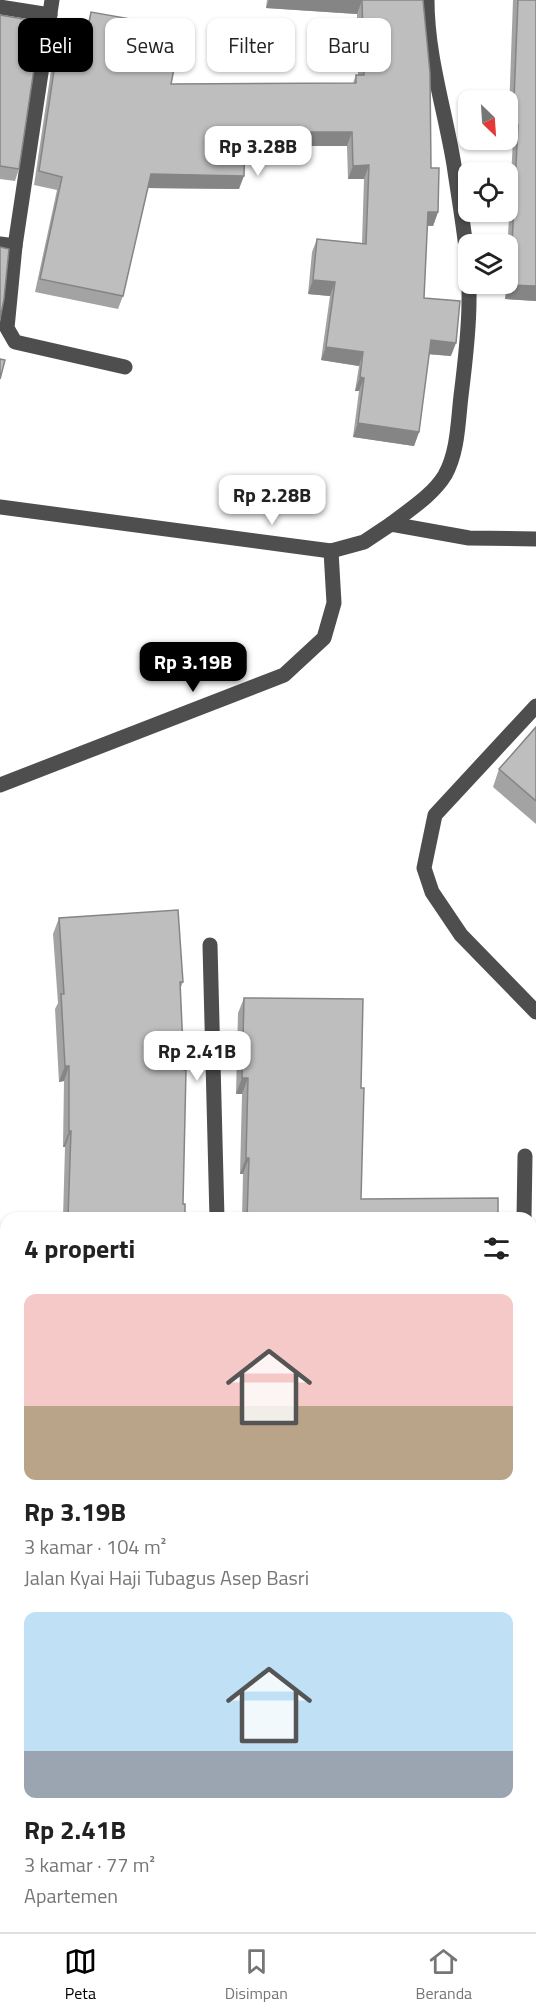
<!DOCTYPE html>
<html lang="id">
<head>
<meta charset="utf-8">
<style>
	body { margin:0; font-family:"Titillium Web",sans-serif; background:#f6f6f6; color:#222; height:100vh; display:flex; flex-direction:column; font-size:22px; white-space:nowrap }
	* { box-sizing:border-box; margin:0 }
	p { font-size:20px; color:#767676 }
	.icon { flex:none; width:33px; height:33px; fill:none; stroke:currentColor; stroke-width:2; stroke-linecap:round; stroke-linejoin:round }
	.map { position:relative; flex:1; overflow:hidden }
	.panel { position:absolute; left:0px; top:1212px; width:537px; height:720px; display:flex; flex-direction:column; background:#fff; border-radius:18px 18px 0 0; box-shadow:0 2px 4px #0004 }
	.panel>* { flex:none }
	.banner { position:absolute; left:18px; top:18px; width:501px; height:54px; display:flex; gap:12px }
	.needle { width:39px; rotate:155deg }
	.buttons { position:absolute; left:458px; top:90px; display:grid; gap:12px }
	.buttons a { display:grid; place-items:center; width:60px; height:60px; border-radius:12px; background:#fff; box-shadow:0 2px 4px #0004; font-size:30px }
	.price { position:absolute; translate:-50% -51px; padding:0 14px; border-radius:12px; background:#fff; color:#222; font-size:20px; line-height:39px; filter:drop-shadow(0 2px 3px #0008) }
	.price::after { content:''; position:absolute; left:50%; top:36px; width:18px; height:14px; margin-left:-9px; background:inherit; clip-path:polygon(0 0,100% 0,50% 100%) }
	.price.selected { background:#000; color:#fff }
	ul { padding:0; list-style:none }
	li { display:grid; align-content:center; gap:12px; height:318px; padding:0 24px }
	li span { display:grid; place-items:center; height:186px; border-radius:12px; color:#555 }
	li>.icon { margin-inline-start:auto }
	span .icon { width:108px; height:108px; fill:#fffc; stroke-width:1 }
	li b { font-size:26px }
	h2 { display:flex; justify-content:space-between; align-items:center; height:72px; padding:0 24px; font-size:26px }
	.pill { padding:0 21px; border-radius:12px; background:#fff; box-shadow:0 2px 4px #0004; font-size:21px; line-height:54px }
	.pill.selected { background:#000; color:#fff }
	.tab-bar { display:flex; justify-content:space-around; align-items:center; height:84px; border-top:2px solid #e0e0e0; background:#fff; font-size:16px; color:#767676 }
	.tab-bar a { display:grid; justify-items:center; gap:3px }
	.tab-bar .selected { color:#000 }
	.map>svg:first-child { display:block }
</style>
</head>
<body>
<div class="map">
<svg width="536" height="1932" viewBox="0 0 536 1932">
	<rect width="100%" height="100%" fill="#fff"/>
	<g fill="none" stroke-linecap="round" stroke-linejoin="round">
		<g stroke="#4e4e4e" stroke-width="15">
			<polyline points="52,0 15,246 7,328 15,342 125,367"/>
			<polyline points="0,7 50,15"/>
			<polyline points="0,244 15,246"/>
			<polyline points="0,507 331,551 364,542 391,524 469,538 536,539"/>
			<path d="M391,524C409,510 433,495 445,475C458,452 458,421 461,396C465,364 469,332 469,301C470,259 460,207 454,165C445,110 427,56 427,0"/>
			<polyline points="536,706 435,815 424,868 432,892 461,935 536,1012"/>
			<polyline points="0,785 284,675 324,638 334,603 331,551"/>
			<polyline points="210,945 217,1218"/>
			<polyline points="524,1218 525,1156"/>
			<polyline points="531,1465 536,1465"/>
			<polyline points="0,1744 6,1746"/>
			<polyline points="531,1744 536,1744"/>
			<polyline points="44,1932 46,1926"/>
		</g>
	</g>
	<g fill="#a3a3a3">
		<polygon points="267,0 423,0 431,168 438,212 433,226 427,226 424,298 451,356 429,354 419,432 414,446 353,437 359,391 355,391 359,366 321,360 330,296 308,294 312,252 317,239 362,243 364,179 348,179 347,146 245,146 239,189 148,188 123,296 118,309 35,292 57,190 34,185 56,37 61,24 86,28 91,12 171,84 353,83 356,75 358,75 357,14 266,8"/>
		<polygon points="513,0 536,0 536,301 505,299 506,284 507,284 507,255 513,139 508,139"/>
		<polygon points="0,15 19,169 15,181 0,179"/>
		<polygon points="536,727 536,824 493,787 499,769"/>
		<polygon points="59,918 183,982 180,989 183,1204 185,1218 63,1218 65,1147 63,1147 64,1081 59,1082 55,1009 58,1003 53,934"/>
		<polygon points="244,998 361,1088 361,1199 498,1218 242,1218 243,1174 240,1174 242,1094 236,1094 238,1013"/>
		<polygon points="6,1501 6,1588 0,1587 0,1525"/>
		<polygon points="134,1926 531,1926 536,1932 137,1932"/>
	</g>
	<g fill="#858585">
		<polygon points="269,0 362,0 357,14 266,8"/>
		<polygon points="513,124 518,125 513,139 508,139"/>
		<polygon points="245,132 352,132 347,146 240,146"/>
		<polygon points="369,165 364,179 348,179 353,166"/>
		<polygon points="151,174 244,176 239,189 146,188"/>
		<polygon points="428,212 438,212 433,226 423,225"/>
		<polygon points="313,280 335,282 330,296 308,294"/>
		<polygon points="510,285 536,286 536,301 505,299"/>
		<polygon points="431,340 456,343 451,356 426,354"/>
		<polygon points="326,347 363,352 359,366 321,360"/>
		<polygon points="360,377 364,378 359,391 355,391"/>
		<polygon points="358,423 419,432 414,446 353,437"/>
		<polygon points="65,1066 69,1066 64,1081 59,1082"/>
		<polygon points="242,1078 248,1078 242,1094 236,1094"/>
		<polygon points="69,1131 71,1131 65,1147 63,1147"/>
		<polygon points="246,1158 249,1158 243,1174 240,1174"/>
		<polygon points="531,1674 536,1674 536,1685 531,1686"/>
	</g>
	<g fill="#bebebe" stroke="#858585" stroke-width="1.5">
		<polygon points="362,0 423,0 430,73 431,168 439,168 438,212 428,212 424,298 460,301 456,343 431,340 419,432 358,423 364,378 360,377 363,352 326,347 335,282 313,280 317,239 366,244 369,165 353,166 352,132 245,132 244,176 151,174 123,296 40,279 62,177 39,171 61,24 88,28 91,12 182,28 171,84 356,83 356,75 364,75"/>
		<polygon points="518,0 536,0 536,286 510,285 518,125 513,124"/>
		<polygon points="0,15 41,22 19,169 0,166"/>
		<polygon points="0,247 9,249 4,299 0,319"/>
		<polygon points="0,359 5,360 0,379"/>
		<polygon points="536,727 536,801 499,769"/>
		<polygon points="178,910 183,982 180,982 184,1070 186,1070 183,1204 185,1204 185,1218 68,1218 71,1131 69,1131 69,1066 65,1066 61,994 64,994 59,918"/>
		<polygon points="244,998 363,999 361,1088 364,1088 361,1199 498,1198 498,1218 247,1218 249,1158 246,1158 248,1078 242,1078"/>
		<rect x="531" y="1478" width="5" height="196"/>
		<polygon points="6,1508 6,1571 0,1570 0,1533"/>
		<polygon points="531,1761 536,1762 536,1932 146,1932 144,1926 531,1926"/>
		<polygon points="0,1818 6,1819 6,1926 11,1926 10,1932 0,1932"/>
	</g>
</svg>
<div class="buttons">
<a><svg class="needle" viewBox="-14 -14 28 28"><path d="M0-13l5 13h-10z" fill="#e53935"/><path d="M0 13l5-13h-10z" fill="#767676"/></svg></a>
<a><svg class="icon" aria-label="locate" viewBox="0 0 24 24"><circle cx="12" cy="12" r="6"/><path d="M12 2v4M12 18v4M2 12h4M18 12h4"/></svg></a>
<a><svg class="icon" aria-label="layers" viewBox="0 0 24 24"><path d="M12 4l9 5-9 5-9-5zM3 14l9 5 9-5"/></svg></a>
</div>
<b class="price" style="left:258px;top:177px">Rp 3.28B</b>
<b class="price" style="left:272px;top:526px">Rp 2.28B</b>
<b class="price selected" style="left:193px;top:693px">Rp 3.19B</b>
<b class="price" style="left:197px;top:1082px">Rp 2.41B</b>
<div class="banner">
<a class="pill selected">Beli</a>
<a class="pill">Sewa</a>
<a class="pill">Filter</a>
<a class="pill">Baru</a>
</div>
<section class="panel">
<h2>4 properti<svg class="icon" aria-label="filters" viewBox="0 0 24 24"><path d="M4 7h16M4 17h16"/><circle cx="9" cy="7" r="2"/><circle cx="15" cy="17" r="2"/></svg></h2>
<ul>
<li><span style="background:linear-gradient(#f6c9c9 60%,#b9a48a 0)"><svg class="icon" aria-label="home" viewBox="0 0 24 24"><path d="M3 11l9-7 9 7M6 9v11h12V9"/></svg></span><div><b>Rp 3.19B</b><p>3 kamar · 104 m²</p><p>Jalan Kyai Haji Tubagus Asep Basri</p></div></li>
<li><span style="background:linear-gradient(#bfe0f5 75%,#9aa5b1 0)"><svg class="icon" aria-label="home" viewBox="0 0 24 24"><path d="M3 11l9-7 9 7M6 9v11h12V9"/></svg></span><div><b>Rp 2.41B</b><p>3 kamar · 77 m²</p><p>Apartemen</p></div></li>
</ul>
</section>
</div>
<nav class="tab-bar">
<a class="selected"><svg class="icon" aria-label="map" viewBox="0 0 24 24"><path d="M3 6l6-2 6 2 6-2v14l-6 2-6-2-6 2zM9 4v14M15 6v14"/></svg>Peta</a>
<a><svg class="icon" aria-label="saved" viewBox="0 0 24 24"><path d="M7 4h10v16l-5-4-5 4z"/></svg>Disimpan</a>
<a><svg class="icon" aria-label="home" viewBox="0 0 24 24"><path d="M3 11l9-7 9 7M6 9v11h12V9"/></svg>Beranda</a>
</nav>
</body>
</html>
